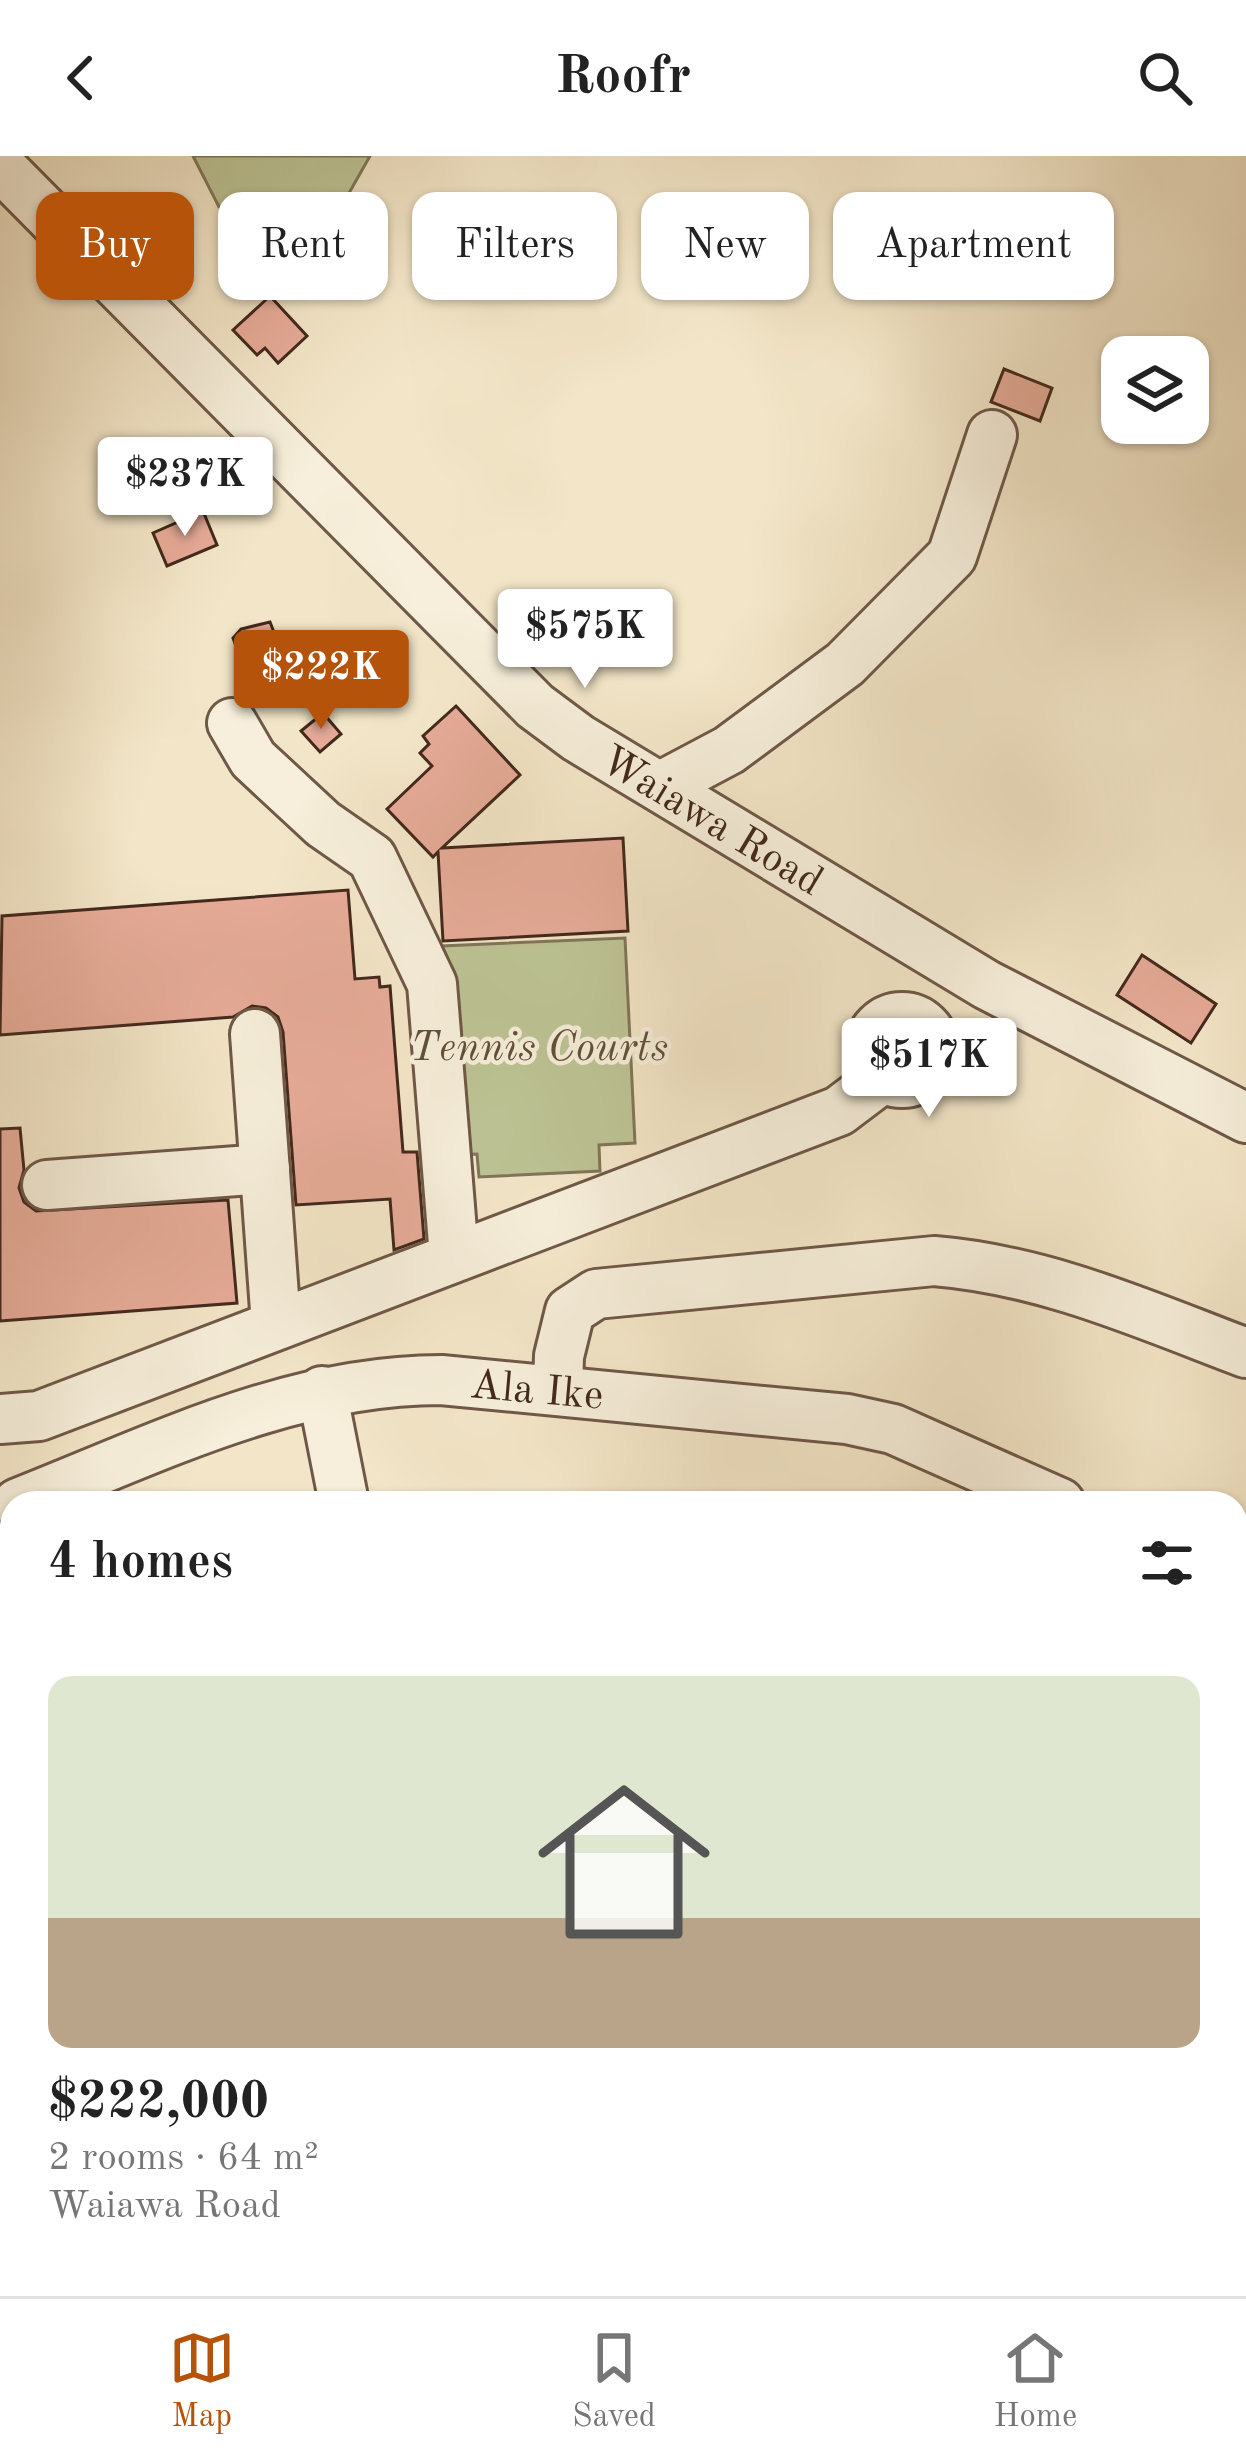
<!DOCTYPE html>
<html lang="en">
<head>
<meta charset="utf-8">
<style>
	body { margin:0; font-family:"Old Standard TT",serif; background:#f2f2f2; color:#222; height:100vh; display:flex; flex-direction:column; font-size:45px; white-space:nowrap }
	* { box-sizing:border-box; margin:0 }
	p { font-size:39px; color:#767676 }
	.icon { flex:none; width:66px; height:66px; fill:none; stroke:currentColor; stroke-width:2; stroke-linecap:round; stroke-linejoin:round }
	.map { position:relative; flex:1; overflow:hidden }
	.details { position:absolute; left:0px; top:1335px; width:1248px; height:807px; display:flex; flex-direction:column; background:#fff; border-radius:36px 36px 0 0; box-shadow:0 3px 9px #0004 }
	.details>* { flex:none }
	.hud { position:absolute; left:36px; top:36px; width:1176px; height:108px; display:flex; gap:24px }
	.buttons { position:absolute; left:1101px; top:180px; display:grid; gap:24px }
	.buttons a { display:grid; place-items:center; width:108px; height:108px; border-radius:24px; background:#fff; box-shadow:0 3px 9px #0004; font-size:60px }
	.price { position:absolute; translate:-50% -102px; padding:0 27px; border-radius:12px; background:#fff; color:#222; font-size:39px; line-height:78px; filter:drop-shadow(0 3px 6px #0008) }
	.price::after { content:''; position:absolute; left:50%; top:72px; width:36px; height:27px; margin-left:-18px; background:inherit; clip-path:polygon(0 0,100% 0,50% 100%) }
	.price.selected { background:#b45309; color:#fff }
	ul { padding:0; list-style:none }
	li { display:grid; align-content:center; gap:24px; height:636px; padding:0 48px }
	li span { display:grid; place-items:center; height:372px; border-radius:24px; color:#555 }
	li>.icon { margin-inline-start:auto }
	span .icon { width:216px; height:216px; fill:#fffc; stroke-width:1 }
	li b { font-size:51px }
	h2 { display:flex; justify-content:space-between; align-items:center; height:144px; padding:0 48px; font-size:51px }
	.chip { padding:0 42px; border-radius:24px; background:#fff; box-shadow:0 3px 9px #0004; font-size:42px; line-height:108px }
	.chip.selected { background:#b45309; color:#fff }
	header { display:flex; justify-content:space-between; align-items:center; height:156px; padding:0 48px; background:#fff; font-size:54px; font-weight:700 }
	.tab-bar { display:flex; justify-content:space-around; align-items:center; height:168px; border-top:3px solid #e0e0e0; background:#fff; font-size:33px; color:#767676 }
	.tab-bar a { display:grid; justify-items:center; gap:6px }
	.tab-bar .selected { color:#b45309 }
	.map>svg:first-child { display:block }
</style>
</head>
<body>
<header><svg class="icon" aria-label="back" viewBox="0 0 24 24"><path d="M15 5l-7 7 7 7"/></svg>Roofr<svg class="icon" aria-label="search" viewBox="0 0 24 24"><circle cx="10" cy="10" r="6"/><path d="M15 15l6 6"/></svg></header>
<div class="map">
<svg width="1246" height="2140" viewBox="0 0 1246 2140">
	<rect width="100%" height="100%" fill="#f3e6c8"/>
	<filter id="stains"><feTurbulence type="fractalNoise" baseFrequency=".00167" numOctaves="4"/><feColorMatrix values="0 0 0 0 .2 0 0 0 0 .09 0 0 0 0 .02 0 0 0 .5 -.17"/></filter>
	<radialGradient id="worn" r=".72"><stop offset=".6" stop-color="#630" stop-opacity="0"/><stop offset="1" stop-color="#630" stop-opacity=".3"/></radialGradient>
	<g fill="#bdc495" stroke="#807658" stroke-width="3">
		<polygon points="193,0 370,0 314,99 219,51"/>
		<polygon points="625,782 635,987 599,989 600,1015 479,1021 477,998 452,999 442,790"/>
	</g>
	<g fill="#e6ab98" stroke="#43291c" stroke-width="3">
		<polygon points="270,140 307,180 278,207 265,192 257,199 233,174"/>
		<polygon points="1004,213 1052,232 1040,265 991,246"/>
		<polygon points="203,355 217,389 167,410 153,377"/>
		<polygon points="270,466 286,507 272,513 280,531 255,541 233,482 241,473"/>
		<polygon points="456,550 520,619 442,692 623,682 628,775 443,785 438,696 433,701 387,653 432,610 420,597 429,588 423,580"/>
		<polygon points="323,557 341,578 320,596 301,575"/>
		<polygon points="348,734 355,823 379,821 380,831 390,830 403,996 417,996 424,1083 394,1094 390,1043 296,1049 283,876 278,861 266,852 252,850 233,861 0,879 2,760"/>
		<polygon points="1142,799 1216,848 1191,887 1117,839"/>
		<polygon points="20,972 24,1014 19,1032 24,1046 36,1055 228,1044 237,1147 0,1165 0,973"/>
	</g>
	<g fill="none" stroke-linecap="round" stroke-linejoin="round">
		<defs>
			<g id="minor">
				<polyline points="0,10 535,550 578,582 987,829 1246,962"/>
				<polyline points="232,567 253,603 323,668 372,702 432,828 454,1100"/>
				<polyline points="663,629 729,594 845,508 952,400 992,279"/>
				<circle cx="902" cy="894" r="33"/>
				<polyline points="255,878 276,1168"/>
				<polyline points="47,1029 265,1013"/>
				<path d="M558,1233L559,1200L570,1155L596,1138L934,1105C1045,1114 1143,1158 1246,1197"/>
				<polyline points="322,1235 344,1347"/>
				<polyline points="0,1263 39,1260 839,955 884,921"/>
				<path d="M18,1347C155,1293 291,1224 441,1224L847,1263L893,1273L1060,1347"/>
				<polyline points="1236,1426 1246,1430"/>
				<polyline points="1236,1728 1246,1725"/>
				<polyline points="881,2130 884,2140"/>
				<polyline points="231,2140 240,2130"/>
			</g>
		</defs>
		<use href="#minor" stroke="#6f5847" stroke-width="54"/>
		<use href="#minor" stroke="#f7efdb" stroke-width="48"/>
	</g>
	<g text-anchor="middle" stroke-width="9" stroke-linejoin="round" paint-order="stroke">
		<g font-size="42" fill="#43291c" stroke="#f7efdb">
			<text transform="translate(713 663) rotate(31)" y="15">Waiawa Road</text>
			<text transform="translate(537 1232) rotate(5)" y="15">Ala Ike</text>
		</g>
		<g font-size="42" font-style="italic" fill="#62503a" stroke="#f7efdb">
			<text x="539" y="904">Tennis Courts</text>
		</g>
	</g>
	<rect width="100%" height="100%" filter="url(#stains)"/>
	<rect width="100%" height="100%" fill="url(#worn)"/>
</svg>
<div class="buttons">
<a><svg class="icon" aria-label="layers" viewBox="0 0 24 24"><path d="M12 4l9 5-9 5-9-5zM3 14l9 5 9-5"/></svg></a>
</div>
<b class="price" style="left:185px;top:383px">$237K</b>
<b class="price" style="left:585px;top:535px">$575K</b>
<b class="price selected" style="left:321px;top:576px">$222K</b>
<b class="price" style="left:929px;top:964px">$517K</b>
<div class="hud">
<a class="chip selected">Buy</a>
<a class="chip">Rent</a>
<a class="chip">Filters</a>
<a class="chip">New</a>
<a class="chip">Apartment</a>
</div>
<section class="details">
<h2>4 homes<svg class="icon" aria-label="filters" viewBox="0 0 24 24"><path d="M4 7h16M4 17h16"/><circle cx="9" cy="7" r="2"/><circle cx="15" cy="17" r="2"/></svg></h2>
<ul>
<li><span style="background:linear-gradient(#dfe7d0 65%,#b9a48a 0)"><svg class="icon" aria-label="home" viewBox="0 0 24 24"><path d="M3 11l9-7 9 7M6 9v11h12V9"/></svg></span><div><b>$222,000</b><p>2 rooms · 64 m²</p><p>Waiawa Road</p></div></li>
</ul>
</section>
</div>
<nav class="tab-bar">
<a class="selected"><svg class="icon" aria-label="map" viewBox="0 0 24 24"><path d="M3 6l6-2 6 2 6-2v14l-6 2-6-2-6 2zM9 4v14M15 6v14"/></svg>Map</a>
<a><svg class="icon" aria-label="saved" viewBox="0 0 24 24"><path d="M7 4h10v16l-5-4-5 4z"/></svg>Saved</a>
<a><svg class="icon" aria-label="home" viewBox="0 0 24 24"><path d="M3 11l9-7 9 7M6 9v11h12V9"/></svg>Home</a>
</nav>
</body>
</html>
